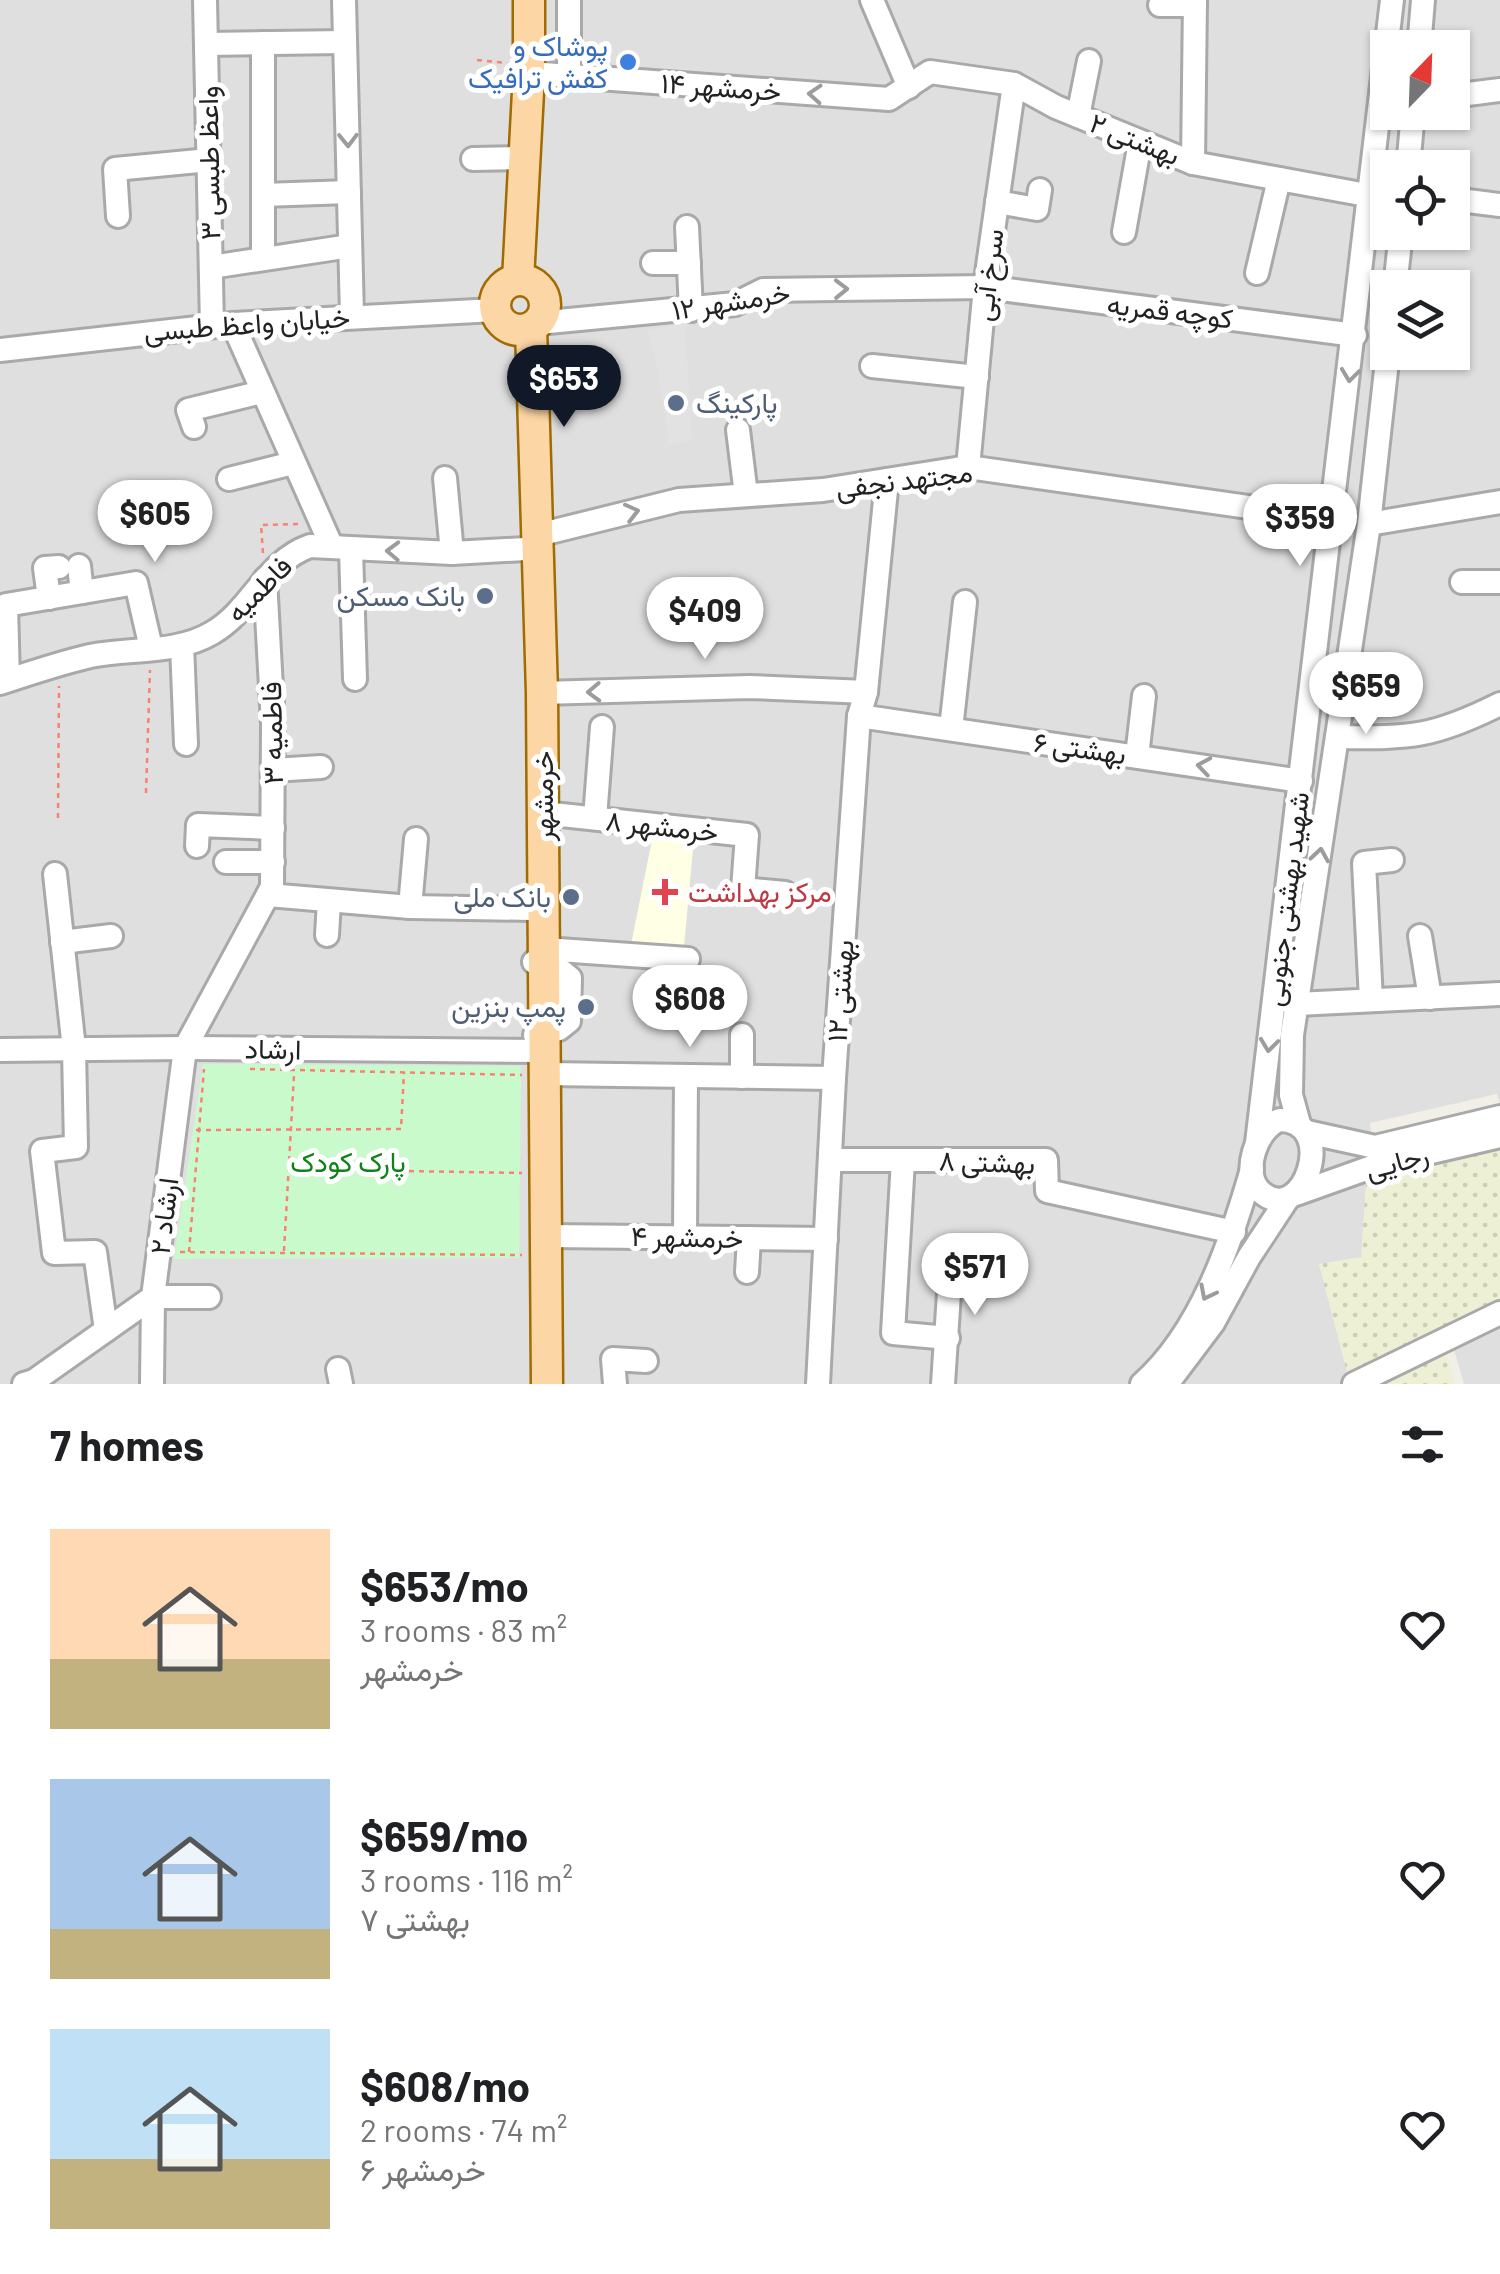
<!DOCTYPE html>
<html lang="en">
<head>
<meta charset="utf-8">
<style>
	body { margin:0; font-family:Barlow,Vazirmatn,sans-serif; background:#f2f2f2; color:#202124; height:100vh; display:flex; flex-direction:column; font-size:38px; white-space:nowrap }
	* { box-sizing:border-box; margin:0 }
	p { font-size:32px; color:#757577 }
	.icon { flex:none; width:55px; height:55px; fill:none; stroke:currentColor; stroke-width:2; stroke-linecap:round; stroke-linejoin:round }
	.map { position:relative; height:1384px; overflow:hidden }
	.drawer { display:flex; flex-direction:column; background:#fff; flex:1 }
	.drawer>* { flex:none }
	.needle { width:65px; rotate:23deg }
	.fabs { position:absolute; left:1370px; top:30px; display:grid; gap:20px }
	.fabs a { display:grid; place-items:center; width:100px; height:100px; border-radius:0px; background:#fff; box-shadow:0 2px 8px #0004; font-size:50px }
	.price { position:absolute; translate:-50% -85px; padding:0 22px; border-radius:35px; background:#fff; color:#222; font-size:32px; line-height:65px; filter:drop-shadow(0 2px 5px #0008) }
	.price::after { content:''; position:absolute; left:50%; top:60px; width:30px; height:22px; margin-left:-15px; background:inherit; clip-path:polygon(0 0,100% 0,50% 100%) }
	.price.active { background:#111827; color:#fff }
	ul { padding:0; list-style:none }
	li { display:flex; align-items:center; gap:30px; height:250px; padding:0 50px }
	li span { display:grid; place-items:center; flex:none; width:280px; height:200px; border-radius:0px; color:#555 }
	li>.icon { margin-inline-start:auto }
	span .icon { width:120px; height:120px; fill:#fffc; stroke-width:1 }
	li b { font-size:42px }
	h2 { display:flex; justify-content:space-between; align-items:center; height:120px; padding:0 50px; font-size:42px }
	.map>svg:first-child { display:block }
</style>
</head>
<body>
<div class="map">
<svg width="1500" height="1384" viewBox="0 0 1500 1384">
	<defs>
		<pattern id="farmland-dots" width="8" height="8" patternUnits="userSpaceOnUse" patternTransform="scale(2.5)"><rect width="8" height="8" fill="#eef0d5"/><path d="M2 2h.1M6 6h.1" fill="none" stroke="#ccceb7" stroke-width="1.8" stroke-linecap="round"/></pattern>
	</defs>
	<rect width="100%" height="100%" fill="#f2efe9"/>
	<g fill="#e0dfdf" fill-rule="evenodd">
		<path d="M0,0H1500V1104L1497,1094L1370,1123L1377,1189L1359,1384H0ZM1388,48H1452V112H1388ZM1388,168H1452V232H1388ZM1388,288H1452V352H1388Z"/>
		<polygon points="1500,1328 1500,1384 1464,1384 1453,1346"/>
	</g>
	<polygon fill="#ffffe5" points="653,835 694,839 684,946 631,945"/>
	<polygon fill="url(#farmland-dots)" points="1500,1150 1500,1319 1443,1340 1455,1384 1350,1384 1319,1264 1361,1257 1366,1183"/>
	<polygon fill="#c8facc" points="203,1064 521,1066 519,1258 174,1259"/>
	<polygon fill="#e2e2e2" points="685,324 692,440 669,446 657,366 647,330"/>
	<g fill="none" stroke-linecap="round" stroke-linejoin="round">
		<defs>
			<g id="minor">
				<polyline points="205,0 212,326"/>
				<polyline points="344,0 352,316"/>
				<polyline points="569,0 569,76"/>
				<polyline points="872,0 909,87"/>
				<polyline points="1160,5 1195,5"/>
				<polyline points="263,43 263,258"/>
				<polyline points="206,44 345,42"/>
				<polyline points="1419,48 1423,0"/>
				<polyline points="529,73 889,99 930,72 1014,84 1056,107 1193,163 1372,196"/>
				<polyline points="1452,96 1500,90"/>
				<polyline points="1078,116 1089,61"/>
				<polyline points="473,159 525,158"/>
				<polyline points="1193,163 1195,0"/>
				<polyline points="1408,168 1413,112"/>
				<polyline points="263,195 349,192"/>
				<polyline points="1452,199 1500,205"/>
				<polyline points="997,202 1037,209 1040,190"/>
				<polyline points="118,216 115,169 209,160"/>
				<polyline points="687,227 691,310"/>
				<polyline points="1124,232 1140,142"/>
				<polyline points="653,263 689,263"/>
				<polyline points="211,267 350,246"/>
				<polyline points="1257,273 1279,179"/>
				<polyline points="1395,288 1401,232"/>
				<polyline points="538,323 735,304 763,290 985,287 1355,335"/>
				<polyline points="233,324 331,545"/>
				<polyline points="0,350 233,324 495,310"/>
				<polyline points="872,366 977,377"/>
				<polyline points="194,427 188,410 262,392"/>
				<polyline points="738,430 746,495"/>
				<polyline points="968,467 985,287 1014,84"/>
				<polyline points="445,478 452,553"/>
				<polyline points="229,479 293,463"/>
				<polyline points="1369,524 1500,502"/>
				<polyline points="538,535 679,500 823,490 968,467 1332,519"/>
				<polyline points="351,550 355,679"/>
				<polyline points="79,566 82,592"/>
				<polyline points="1462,582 1500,582"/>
				<polyline points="49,598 45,568 59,567"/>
				<polyline points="182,645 186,744"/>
				<polyline points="8,680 6,605 136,583 151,648"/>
				<path d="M0,683C30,673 60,663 90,656C130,648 177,654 212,633C252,610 265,562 310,546L452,553L525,549"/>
				<polyline points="542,693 750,687 866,692"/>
				<polyline points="859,716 1301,781"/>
				<polyline points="951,729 965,602"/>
				<path d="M1339,737C1412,738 1434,737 1500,704"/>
				<polyline points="1137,756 1144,696"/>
				<polyline points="273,770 321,767"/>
				<polyline points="543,813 747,835 743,889 785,893"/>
				<polyline points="595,818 602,727"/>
				<polyline points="197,846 198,825 273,828"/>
				<polyline points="226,862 273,862"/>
				<polyline points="55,874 74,1049 76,1147 42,1151 54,1253 95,1252 106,1330"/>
				<polyline points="268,895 410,907 532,909"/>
				<polyline points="410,907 416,839"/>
				<polyline points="327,935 329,901"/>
				<polyline points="1420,936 1430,998"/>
				<polyline points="62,942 111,936"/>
				<polyline points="544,949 688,959"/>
				<polyline points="534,962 559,969 570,978 569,1021 559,1029 535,1035"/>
				<polyline points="1371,1000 1364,863 1392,860"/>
				<polyline points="1297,1004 1500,994"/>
				<polyline points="0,1050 185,1048 545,1051"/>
				<polyline points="546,1074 834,1078"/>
				<polyline points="742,1077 742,1035"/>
				<path d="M1280,1120C1340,1121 1303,1229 1261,1192C1240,1174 1257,1127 1280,1120Z"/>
				<polyline points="1299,1124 1291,1095 1292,1035 1369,524 1388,352"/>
				<polyline points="1307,1132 1375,1147 1500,1117"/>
				<polyline points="1257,1143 1392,0"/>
				<polyline points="830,1160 1046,1160 1047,1191 1234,1232"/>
				<polyline points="903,1160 893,1333 948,1338"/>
				<polyline points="1296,1194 1380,1164 1500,1136"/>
				<polyline points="548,1236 826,1239"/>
				<polyline points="685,1237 686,1076"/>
				<polyline points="747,1272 749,1238"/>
				<polyline points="338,1369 341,1384"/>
				<polyline points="24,1384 34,1381 153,1297 209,1297"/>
				<polyline points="152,1384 153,1297 185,1048 272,887 273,724 265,579"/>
				<polyline points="615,1384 613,1359 646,1361"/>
				<polyline points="818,1384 834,1078 859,716 866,692 887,480"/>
				<polyline points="943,1384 952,1248"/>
				<path d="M1142,1384C1201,1332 1231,1242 1252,1169"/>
				<polyline points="1167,1384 1213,1323 1249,1257 1288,1198"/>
				<polyline points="1354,1384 1500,1313"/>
			</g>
			<g id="major">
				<circle cx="520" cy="305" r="25"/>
				<polyline points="518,280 529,73 529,0"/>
				<polyline points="531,328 542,693 547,1384"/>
			</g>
		</defs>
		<use href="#minor" stroke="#a9a9a9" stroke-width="28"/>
		<use href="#major" stroke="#a06b00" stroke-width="35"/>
		<g stroke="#fa8072" stroke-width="2.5" stroke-dasharray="5 5" stroke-linecap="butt">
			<polyline points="477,60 507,63"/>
			<polyline points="263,553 261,525 300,524"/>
			<polyline points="146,793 150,670"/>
			<polyline points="58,818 59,686"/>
			<polyline points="250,1069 522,1075"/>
			<polyline points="196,1130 401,1129 404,1072"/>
			<polyline points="289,1169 522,1173"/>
			<polyline points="284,1251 294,1075"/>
			<polyline points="180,1252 522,1255"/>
			<polyline points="189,1252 204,1069"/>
		</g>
		<use href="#minor" stroke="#fff" stroke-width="22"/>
		<use href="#major" stroke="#fcd6a4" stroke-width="30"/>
	</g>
	<defs><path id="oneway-chevron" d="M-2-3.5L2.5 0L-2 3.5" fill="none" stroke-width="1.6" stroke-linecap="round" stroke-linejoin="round" transform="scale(2.5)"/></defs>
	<g stroke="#9c9c9c">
		<use href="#oneway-chevron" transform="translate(815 94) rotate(-176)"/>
		<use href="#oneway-chevron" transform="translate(348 140) rotate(89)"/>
		<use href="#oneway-chevron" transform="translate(841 289) rotate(-1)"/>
		<use href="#oneway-chevron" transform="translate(1350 375) rotate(97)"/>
		<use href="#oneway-chevron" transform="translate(632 512) rotate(-14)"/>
		<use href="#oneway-chevron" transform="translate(393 551) rotate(-178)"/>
		<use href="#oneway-chevron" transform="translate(594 692) rotate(178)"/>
		<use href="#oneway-chevron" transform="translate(1204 766) rotate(-171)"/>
		<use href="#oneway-chevron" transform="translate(1320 855) rotate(-81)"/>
		<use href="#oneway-chevron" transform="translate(1269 1045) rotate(97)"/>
		<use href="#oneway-chevron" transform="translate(1207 1293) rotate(117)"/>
	</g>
	<circle fill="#3f7fe0" stroke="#fff" stroke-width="4" cx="628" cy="62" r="10"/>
	<g fill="#5c6f8a" stroke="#fff" stroke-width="4">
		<circle cx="676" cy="403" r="10"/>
		<circle cx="485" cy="596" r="10"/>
		<circle cx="571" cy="897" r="10"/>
		<circle cx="586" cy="1007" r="10"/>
	</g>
	<path fill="#e0444e" stroke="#fff" stroke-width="4" d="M660 877h10v10h10v10h-10v10h-10v-10h-10v-10h10z"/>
	<g text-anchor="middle" stroke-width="10" stroke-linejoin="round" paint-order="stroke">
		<g font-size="28" fill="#366cbe" stroke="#fff" text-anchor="end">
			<text x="608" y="56">پوشاک و<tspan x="608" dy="32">کفش ترافیک</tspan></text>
		</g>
		<g font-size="28" fill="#222" stroke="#fff">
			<text transform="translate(721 87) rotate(4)" y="10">خرمشهر ۱۴</text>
			<text transform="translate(1135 139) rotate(22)" y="10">بهشتی ۲</text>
			<text transform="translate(209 163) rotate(-91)" y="10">واعظ طبسی ۳</text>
			<text transform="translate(988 275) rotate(-83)" y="10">سرخ آبی</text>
			<text transform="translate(731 301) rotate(-9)" y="10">خرمشهر ۱۲</text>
			<text transform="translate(1170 311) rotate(7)" y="10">کوچه قمریه</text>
			<text transform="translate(247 324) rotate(-4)" y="10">خیابان واعظ طبسی</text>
			<text transform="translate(904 480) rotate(-7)" y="10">مجتهد نجفی</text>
			<text transform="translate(259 589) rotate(-45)" y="10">فاطمیه</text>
			<text transform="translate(272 733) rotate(-91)" y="10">فاطمیه ۳</text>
			<text transform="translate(1080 748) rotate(8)" y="10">بهشتی ۶</text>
			<text transform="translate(543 796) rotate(-90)" y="10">خرمشهر</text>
			<text transform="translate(662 826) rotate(6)" y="10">خرمشهر ۸</text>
			<text transform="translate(1286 899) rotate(-83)" y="10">شهید بهشتی جنوبی</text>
			<text transform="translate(840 991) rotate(-86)" y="10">بهشتی ۱۲</text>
			<text transform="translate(273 1049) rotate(1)" y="10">ارشاد</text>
			<text transform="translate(987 1162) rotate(2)" y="10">بهشتی ۸</text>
			<text transform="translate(1397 1162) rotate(-15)" y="10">رجایی</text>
			<text transform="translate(164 1216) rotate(-83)" y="10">ارشاد ۲</text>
			<text transform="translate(687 1237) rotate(1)" y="10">خرمشهر ۴</text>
		</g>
		<g font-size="28" fill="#4e5e75" stroke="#fff" text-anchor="end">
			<text x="696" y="413" text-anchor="start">پارکینگ</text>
			<text x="465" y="606">بانک مسکن</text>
			<text x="551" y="907">بانک ملی</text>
			<text x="566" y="1017">پمپ بنزین</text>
		</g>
		<g font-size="28" fill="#be3a42" stroke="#fff" text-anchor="start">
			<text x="688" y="902">مرکز بهداشت</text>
		</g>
		<g font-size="28" fill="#0c8416" stroke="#fff">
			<text x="348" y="1172">پارک کودک</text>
		</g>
	</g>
</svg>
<div class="fabs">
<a><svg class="needle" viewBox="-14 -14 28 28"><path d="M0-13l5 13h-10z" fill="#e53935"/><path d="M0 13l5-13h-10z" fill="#757577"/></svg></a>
<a><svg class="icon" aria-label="locate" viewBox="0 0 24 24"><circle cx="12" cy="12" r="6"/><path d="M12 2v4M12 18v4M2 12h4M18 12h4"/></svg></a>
<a><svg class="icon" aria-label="layers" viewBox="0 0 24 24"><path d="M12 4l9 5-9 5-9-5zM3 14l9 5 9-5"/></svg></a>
</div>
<b class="price active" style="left:564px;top:430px">$653</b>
<b class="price" style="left:155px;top:565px">$605</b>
<b class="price" style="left:1300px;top:569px">$359</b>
<b class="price" style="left:705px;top:662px">$409</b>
<b class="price" style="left:1366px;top:737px">$659</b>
<b class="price" style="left:690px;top:1050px">$608</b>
<b class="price" style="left:975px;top:1318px">$571</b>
</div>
<section class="drawer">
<h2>7 homes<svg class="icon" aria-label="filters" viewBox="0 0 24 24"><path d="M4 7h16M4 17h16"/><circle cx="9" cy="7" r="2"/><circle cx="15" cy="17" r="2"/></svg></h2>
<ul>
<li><span style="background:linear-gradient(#ffd9b3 65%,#c2b280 0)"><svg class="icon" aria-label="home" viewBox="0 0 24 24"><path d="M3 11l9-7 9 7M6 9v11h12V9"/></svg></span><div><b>$653/mo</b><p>3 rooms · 83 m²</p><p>خرمشهر</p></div><svg class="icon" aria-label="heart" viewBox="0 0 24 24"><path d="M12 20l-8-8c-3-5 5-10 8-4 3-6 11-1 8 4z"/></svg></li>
<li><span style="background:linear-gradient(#a9c7e8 75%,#c2b280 0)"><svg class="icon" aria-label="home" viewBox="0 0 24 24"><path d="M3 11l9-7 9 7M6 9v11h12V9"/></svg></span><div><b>$659/mo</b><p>3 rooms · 116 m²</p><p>بهشتی ۷</p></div><svg class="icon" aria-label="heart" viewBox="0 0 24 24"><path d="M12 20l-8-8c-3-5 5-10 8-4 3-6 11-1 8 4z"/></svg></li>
<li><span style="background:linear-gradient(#bfe0f5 65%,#c2b280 0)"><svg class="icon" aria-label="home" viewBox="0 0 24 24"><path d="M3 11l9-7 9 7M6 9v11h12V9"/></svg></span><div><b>$608/mo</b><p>2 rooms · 74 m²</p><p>خرمشهر ۶</p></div><svg class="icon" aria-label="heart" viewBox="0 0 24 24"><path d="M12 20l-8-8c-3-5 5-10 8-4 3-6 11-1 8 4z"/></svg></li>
</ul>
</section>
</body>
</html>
